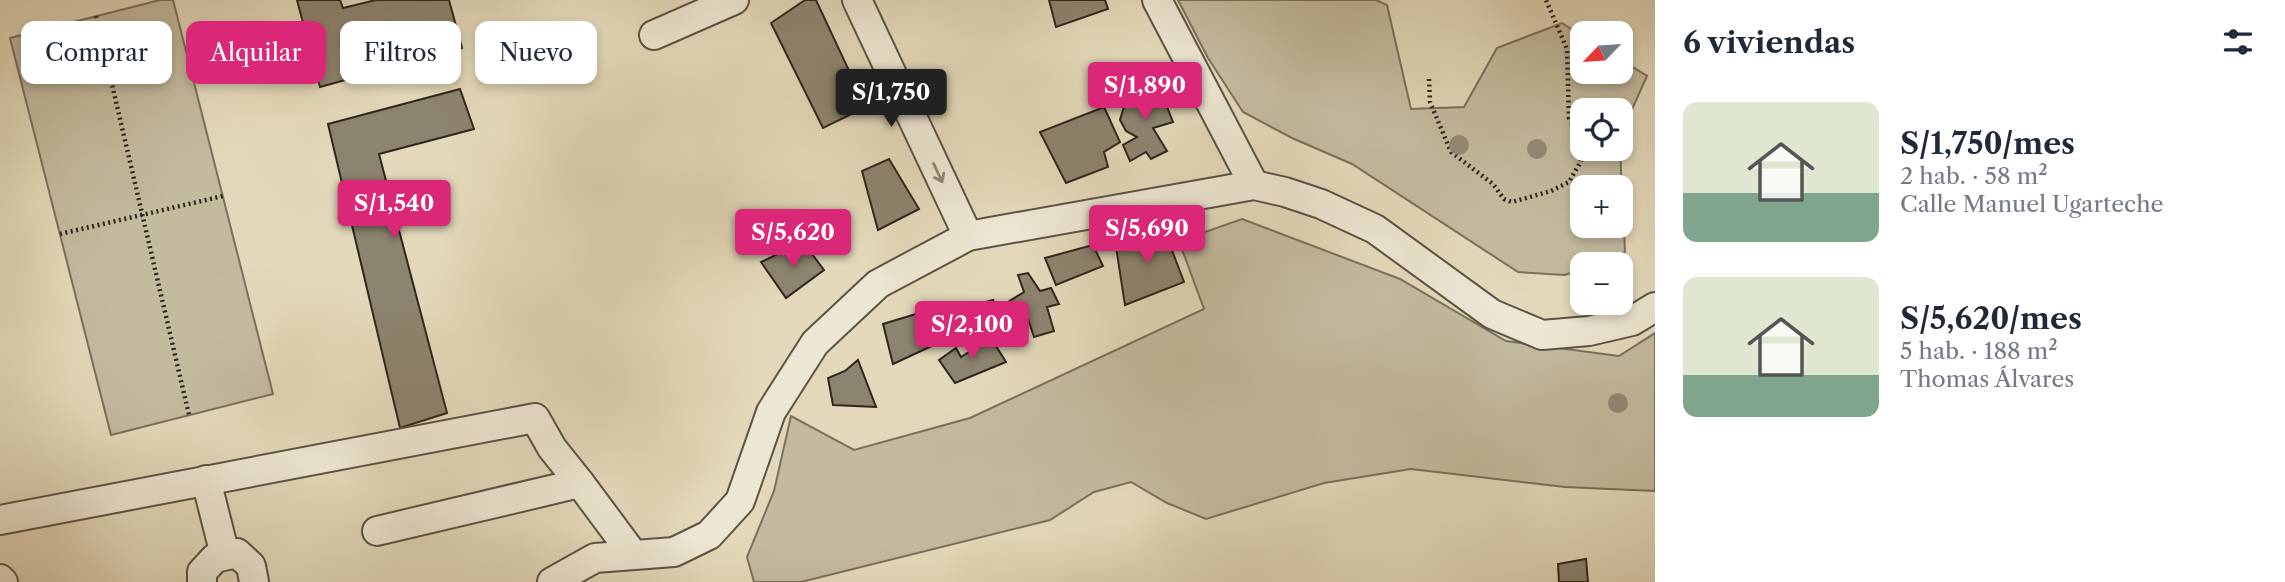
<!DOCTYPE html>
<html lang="es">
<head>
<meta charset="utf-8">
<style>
	body { margin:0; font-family:"Libre Caslon Text",serif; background:#f6f6f7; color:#1f2937; height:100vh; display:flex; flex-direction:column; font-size:26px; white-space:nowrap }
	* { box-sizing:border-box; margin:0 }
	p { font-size:23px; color:#747a83 }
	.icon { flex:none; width:38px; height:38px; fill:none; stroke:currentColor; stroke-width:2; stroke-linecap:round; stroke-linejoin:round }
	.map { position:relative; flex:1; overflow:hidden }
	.panel { display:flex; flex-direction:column; background:#fff; width:630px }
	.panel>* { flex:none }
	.hud { position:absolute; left:21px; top:21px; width:665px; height:63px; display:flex; gap:14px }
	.needle { width:46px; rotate:245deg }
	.tools { position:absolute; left:1570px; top:21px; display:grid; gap:14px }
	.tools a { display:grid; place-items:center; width:63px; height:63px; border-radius:14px; background:#fff; box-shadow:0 4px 10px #0003; font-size:35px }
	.price { position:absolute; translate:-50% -60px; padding:0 16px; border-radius:7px; background:#db2777; color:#fff; font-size:23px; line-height:46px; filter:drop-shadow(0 2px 4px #0008) }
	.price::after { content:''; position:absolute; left:50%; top:42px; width:21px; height:16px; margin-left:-10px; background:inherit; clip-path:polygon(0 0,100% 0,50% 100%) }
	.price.active { background:#222; color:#fff }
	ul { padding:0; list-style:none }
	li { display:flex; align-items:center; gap:21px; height:175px; padding:0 28px }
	li span { display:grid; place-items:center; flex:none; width:196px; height:140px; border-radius:14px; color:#555 }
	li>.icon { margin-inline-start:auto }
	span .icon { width:84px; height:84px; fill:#fffc; stroke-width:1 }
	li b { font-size:30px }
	h2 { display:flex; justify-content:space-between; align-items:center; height:84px; padding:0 28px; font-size:30px }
	.tag { padding:0 24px; border-radius:14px; background:#fff; box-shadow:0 4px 10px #0003; font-size:24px; line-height:63px }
	.tag.active { background:#db2777; color:#fff }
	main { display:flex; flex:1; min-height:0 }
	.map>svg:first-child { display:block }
</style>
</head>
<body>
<main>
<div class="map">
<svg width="1655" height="582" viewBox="0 0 1655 582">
	<rect width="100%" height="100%" fill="#e3d9ba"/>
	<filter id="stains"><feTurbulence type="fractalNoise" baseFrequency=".00286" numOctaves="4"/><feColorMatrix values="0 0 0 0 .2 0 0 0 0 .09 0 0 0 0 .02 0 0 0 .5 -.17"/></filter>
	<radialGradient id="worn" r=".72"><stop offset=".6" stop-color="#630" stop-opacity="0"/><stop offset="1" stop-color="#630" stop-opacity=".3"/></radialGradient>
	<g fill="#c4bb9f" stroke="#7a715e" stroke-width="2" fill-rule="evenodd">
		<polygon points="160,0 173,0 273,394 111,435 10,38"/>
		<path d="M1178,0H1376L1387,5L1411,109L1464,107L1497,48L1562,23L1582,36V72H1620L1621,60L1647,76L1621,134L1620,110H1582V149H1620L1625,252L1593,264H1582V269L1565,275L1518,272L1352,164L1292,138L1243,112L1208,58ZM1582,187H1620V226H1582Z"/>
		<polygon points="1242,219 1400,279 1506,341 1619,356 1655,333 1655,491 1565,487 1411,469 1324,483 1206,519 1167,503 1131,482 1094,492 1050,520 801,582 754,582 747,557 774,491 791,416 854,450 970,418 1204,309 1179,241"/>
	</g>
	<g fill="#8d846f" stroke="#2f271d" stroke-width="2">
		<polygon points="297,0 340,0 343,8 376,0 449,0 462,48 320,87"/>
		<polygon points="805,0 816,0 866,107 823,128 771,23"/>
		<polygon points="1049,0 1105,0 1108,9 1056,27"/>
		<polygon points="1156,79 1173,122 1153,128 1167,151 1151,159 1146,152 1130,161 1123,145 1137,137 1126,131 1120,120 1125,103"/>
		<polygon points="460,89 474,129 379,154 447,413 400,428 328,124"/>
		<polygon points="1104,107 1120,142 1104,152 1108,167 1066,183 1040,132"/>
		<polygon points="889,159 919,209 878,230 862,171"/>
		<polygon points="1162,224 1184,282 1125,305 1116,247"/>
		<polygon points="803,242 824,270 786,298 761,262"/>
		<polygon points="1093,245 1103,266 1056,285 1045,258"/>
		<polygon points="1028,273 1040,291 1051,288 1059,304 1047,307 1054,331 1034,337 1028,319 1017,323 1008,302 1024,292 1018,275"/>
		<polygon points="993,300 1004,322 983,331 980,318 947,332 940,315"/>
		<polygon points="916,314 936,344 893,364 883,324"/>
		<polygon points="991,338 1006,362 955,383 939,360 956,348 961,357"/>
		<polygon points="858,360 876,407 833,405 828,378 845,371"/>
		<polygon points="1586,559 1588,582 1559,582 1558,564"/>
	</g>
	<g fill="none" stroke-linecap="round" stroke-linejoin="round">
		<defs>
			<g id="minor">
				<polyline points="857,0 968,236"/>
				<polyline points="1157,0 1254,185"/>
				<polyline points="654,35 734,0"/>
				<polyline points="206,480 225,555"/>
				<polyline points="0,520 535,418 552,448 580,483"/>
				<polyline points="377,531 580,483 632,553"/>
				<polyline points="0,579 3,582"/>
				<polyline points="202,582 202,572 215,558 237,553 251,566 254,582"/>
				<polyline points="552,582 595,558 674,552 709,535 740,501 771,412 815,343 878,284 968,236 1254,185 1285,192 1321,204 1375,229 1492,314 1542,335 1589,331 1632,321 1655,307"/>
			</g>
		</defs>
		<use href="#minor" stroke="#5c5444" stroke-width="32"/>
		<g stroke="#2f271d" stroke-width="4.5" stroke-dasharray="2 3.5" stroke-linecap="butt">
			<polyline points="96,16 189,415"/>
			<polyline points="1429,79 1430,102 1451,152 1493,184 1504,199 1512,202 1551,191 1569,182 1581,161 1574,127 1569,118 1567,49 1546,0"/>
			<polyline points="60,234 223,196"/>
		</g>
		<use href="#minor" stroke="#ede6d2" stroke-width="28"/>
	</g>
	<g fill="#948b76">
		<circle cx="1459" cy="145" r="10"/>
		<circle cx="1537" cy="149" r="10"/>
		<circle cx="1618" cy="403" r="10"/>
	</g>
	<defs><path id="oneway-shaft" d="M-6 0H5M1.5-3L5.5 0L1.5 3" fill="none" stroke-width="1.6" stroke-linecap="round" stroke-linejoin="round" transform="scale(1.75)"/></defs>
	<use stroke="#8e8678" href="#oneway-shaft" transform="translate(938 173) rotate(65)"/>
	<rect width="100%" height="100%" filter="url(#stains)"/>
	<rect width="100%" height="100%" fill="url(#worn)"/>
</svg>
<div class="tools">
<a><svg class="needle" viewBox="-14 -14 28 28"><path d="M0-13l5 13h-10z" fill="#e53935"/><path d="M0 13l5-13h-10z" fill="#747a83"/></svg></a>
<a><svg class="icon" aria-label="locate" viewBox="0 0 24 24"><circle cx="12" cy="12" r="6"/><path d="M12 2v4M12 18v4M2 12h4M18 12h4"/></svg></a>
<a>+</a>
<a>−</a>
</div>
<b class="price" style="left:1145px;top:122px">S/1,890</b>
<b class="price active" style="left:891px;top:129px">S/1,750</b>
<b class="price" style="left:394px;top:240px">S/1,540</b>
<b class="price" style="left:1147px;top:265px">S/5,690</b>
<b class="price" style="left:793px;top:269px">S/5,620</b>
<b class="price" style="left:972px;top:361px">S/2,100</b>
<div class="hud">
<a class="tag">Comprar</a>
<a class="tag active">Alquilar</a>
<a class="tag">Filtros</a>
<a class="tag">Nuevo</a>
</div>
</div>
<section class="panel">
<h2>6 viviendas<svg class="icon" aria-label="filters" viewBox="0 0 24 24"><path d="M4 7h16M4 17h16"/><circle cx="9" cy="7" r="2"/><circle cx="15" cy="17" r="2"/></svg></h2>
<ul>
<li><span style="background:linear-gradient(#dfe7d0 65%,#7fa58c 0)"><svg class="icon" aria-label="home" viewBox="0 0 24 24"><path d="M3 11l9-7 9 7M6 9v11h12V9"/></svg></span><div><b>S/1,750/mes</b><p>2 hab. · 58 m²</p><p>Calle Manuel Ugarteche</p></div></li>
<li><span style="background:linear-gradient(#dfe7d0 70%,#7fa58c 0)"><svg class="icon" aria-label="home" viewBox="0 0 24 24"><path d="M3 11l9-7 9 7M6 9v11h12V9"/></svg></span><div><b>S/5,620/mes</b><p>5 hab. · 188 m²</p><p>Thomas Álvares</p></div></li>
</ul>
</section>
</main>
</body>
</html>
